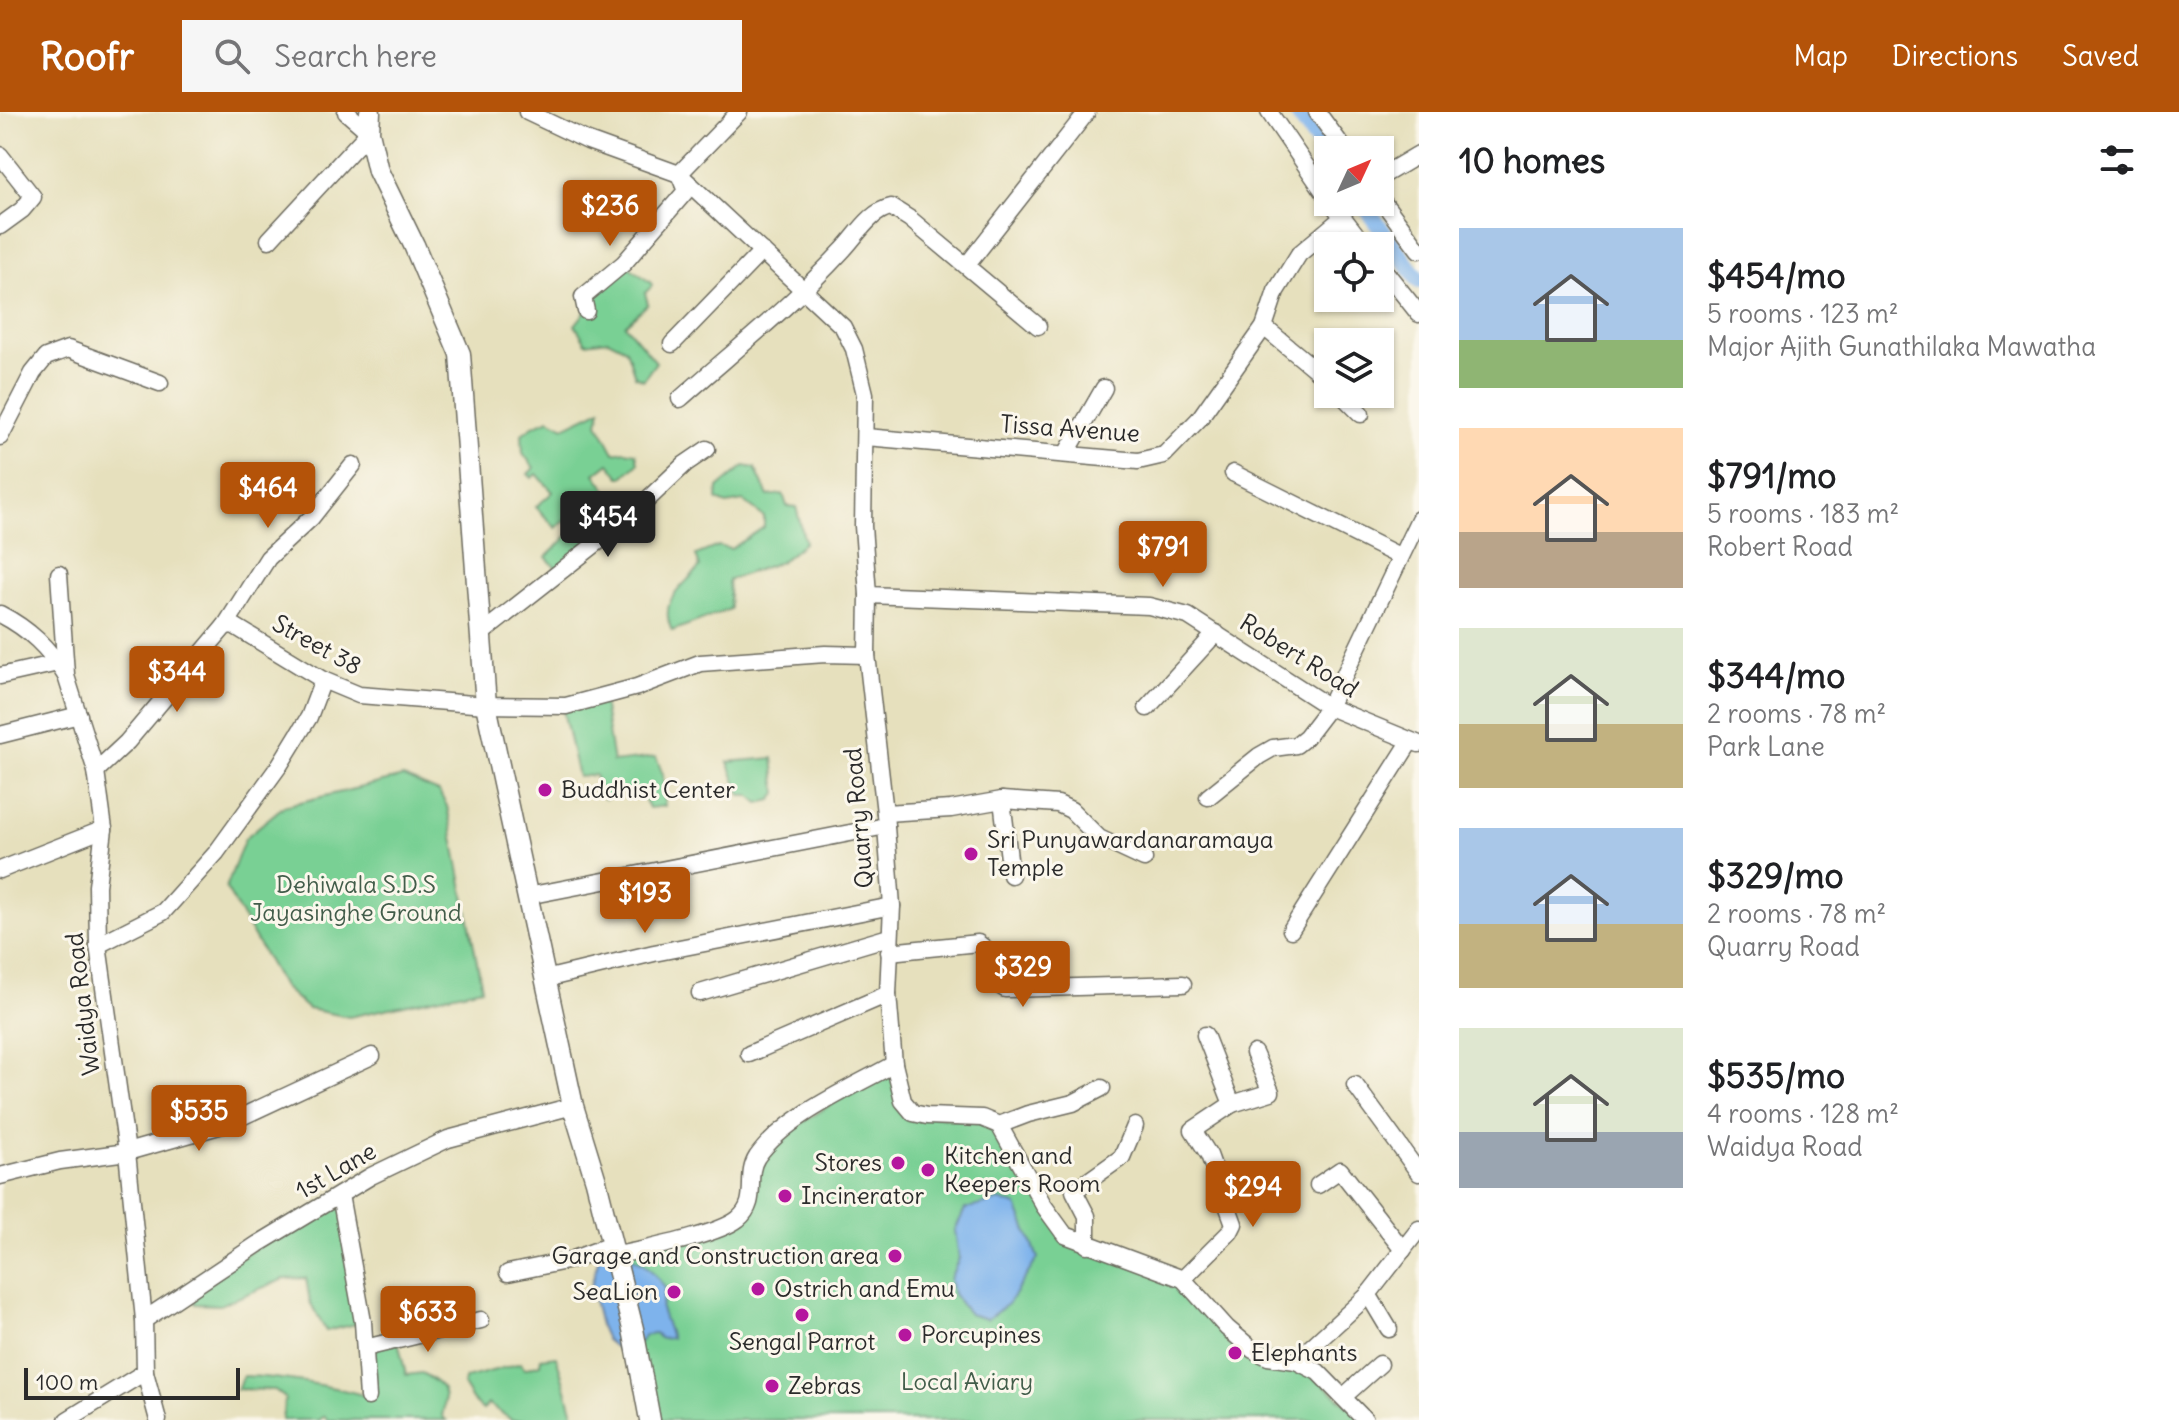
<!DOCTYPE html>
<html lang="en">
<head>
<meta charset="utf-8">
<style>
	body { margin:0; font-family:Delius,sans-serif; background:#f6f6f6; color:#202124; height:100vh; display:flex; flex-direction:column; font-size:30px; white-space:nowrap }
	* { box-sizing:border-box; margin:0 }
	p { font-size:26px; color:#757577 }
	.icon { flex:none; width:44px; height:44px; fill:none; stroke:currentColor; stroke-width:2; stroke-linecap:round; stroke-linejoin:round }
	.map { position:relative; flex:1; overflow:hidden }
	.drawer { display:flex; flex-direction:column; background:#fff; width:760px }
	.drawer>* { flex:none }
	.needle { width:52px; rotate:46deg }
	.controls { position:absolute; left:1314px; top:24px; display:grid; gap:16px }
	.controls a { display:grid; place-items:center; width:80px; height:80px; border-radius:0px; background:#fff; box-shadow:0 2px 6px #0004; font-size:40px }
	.scale { position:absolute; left:24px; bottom:20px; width:216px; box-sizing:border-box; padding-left:8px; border:4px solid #2b2b2b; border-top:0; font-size:22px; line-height:28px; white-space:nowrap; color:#2b2b2b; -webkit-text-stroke:6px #fbf7ec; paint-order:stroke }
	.price { position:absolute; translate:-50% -68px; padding:0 18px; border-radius:8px; background:#b45309; color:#fff; font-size:26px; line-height:52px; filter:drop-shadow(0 2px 4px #0008) }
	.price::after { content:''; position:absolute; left:50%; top:48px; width:24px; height:18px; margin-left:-12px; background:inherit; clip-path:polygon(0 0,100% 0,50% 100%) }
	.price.active { background:#222; color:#fff }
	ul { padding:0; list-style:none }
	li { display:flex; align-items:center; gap:24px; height:200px; padding:0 40px }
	li span { display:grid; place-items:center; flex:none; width:224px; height:160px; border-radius:0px; color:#555 }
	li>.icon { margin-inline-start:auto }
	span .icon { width:96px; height:96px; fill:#fffc; stroke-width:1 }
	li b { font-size:34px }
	h2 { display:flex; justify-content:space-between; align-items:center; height:96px; padding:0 40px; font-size:34px }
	header { display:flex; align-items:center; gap:48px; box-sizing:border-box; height:112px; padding:0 40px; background:#b45309; color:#fff }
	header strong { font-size:38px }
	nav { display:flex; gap:44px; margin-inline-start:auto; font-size:28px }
	.search { width:560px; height:72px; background:#f6f6f6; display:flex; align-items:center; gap:20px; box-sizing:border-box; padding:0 28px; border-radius:0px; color:#757577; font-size:30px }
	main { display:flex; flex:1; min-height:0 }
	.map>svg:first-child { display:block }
</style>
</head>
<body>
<header>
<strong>Roofr</strong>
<div class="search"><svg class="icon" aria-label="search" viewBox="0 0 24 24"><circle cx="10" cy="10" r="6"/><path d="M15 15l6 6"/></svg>Search here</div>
<nav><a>Map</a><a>Directions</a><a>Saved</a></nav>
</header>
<main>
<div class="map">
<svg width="1419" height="1308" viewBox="0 0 1419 1308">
	<rect width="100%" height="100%" fill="#fbf7ec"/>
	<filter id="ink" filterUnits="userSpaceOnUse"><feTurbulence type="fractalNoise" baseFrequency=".0125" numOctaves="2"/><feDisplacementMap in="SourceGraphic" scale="16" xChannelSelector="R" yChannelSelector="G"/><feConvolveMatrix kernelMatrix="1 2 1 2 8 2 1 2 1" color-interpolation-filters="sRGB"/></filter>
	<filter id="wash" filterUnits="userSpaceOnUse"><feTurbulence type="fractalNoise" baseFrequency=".006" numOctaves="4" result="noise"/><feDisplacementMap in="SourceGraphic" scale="32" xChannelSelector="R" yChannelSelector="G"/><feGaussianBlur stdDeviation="1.8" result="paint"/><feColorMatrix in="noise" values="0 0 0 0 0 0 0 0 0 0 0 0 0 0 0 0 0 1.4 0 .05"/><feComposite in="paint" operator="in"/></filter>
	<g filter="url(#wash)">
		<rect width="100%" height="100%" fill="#e6e0bd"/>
		<g fill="#79d094" stroke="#527e60" stroke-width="2">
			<polygon points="624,151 651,171 652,174 645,181 648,192 625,213 656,250 643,268 635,264 626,237 608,228 586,231 575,213 586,199 583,185"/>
			<polygon points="601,297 598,311 614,341 625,339 636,341 638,351 623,365 620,365 609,351 595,362 624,401 559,459 546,445 574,418 565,408 556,416 536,395 553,380 537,362 532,366 528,362 534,356 523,341 522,322 533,314 549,307 564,315"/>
			<path d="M744,354L755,356L768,384L783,382L787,394L796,395L805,430L780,450L728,468L730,497L672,519C658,488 681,477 700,455L696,443L718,434L731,437L764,415V405L743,389L727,392L717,388L718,376Z"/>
			<polygon points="602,584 613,650 656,645 663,663 665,694 649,696 641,680 619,680 605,687 601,683 595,663 578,665 562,594"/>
			<polygon points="773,646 777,682 772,688 759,691 750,683 741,683 728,650"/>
			<polygon points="403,665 439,680 447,694 482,876 349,905 308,897 283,875 226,776 245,726 284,694"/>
			<polygon points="894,952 913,1001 999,1013 1055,1111 1166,1160 1253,1238 1296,1249 1365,1308 650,1308 614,1144 736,1109 766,1034"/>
			<polygon points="340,1083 363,1210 326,1219 310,1190 306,1166 284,1167 220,1193 195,1192 190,1177"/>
			<path d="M398,1229L406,1263L422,1261C444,1275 449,1277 442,1304L446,1308H328L324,1304L318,1308H282L285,1286L275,1278L237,1277L243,1264C286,1265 326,1273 367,1284L365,1236Z"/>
			<polygon points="556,1244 575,1308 512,1308 488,1292 483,1298 473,1289 463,1273 466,1266 521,1251 524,1257 540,1252 541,1246"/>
		</g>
		<g fill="#7eb3ec" stroke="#546f8c" stroke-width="2">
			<polygon points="1000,1088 1017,1094 1038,1146 1008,1192 987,1207 969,1202 953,1182 950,1167 959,1146 955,1118 965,1097"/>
			<path d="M600,1141C638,1146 642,1144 665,1176L661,1197L671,1226L661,1227L655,1222L645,1223L633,1237L624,1236L621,1240L606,1228L600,1214L591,1174Z"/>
		</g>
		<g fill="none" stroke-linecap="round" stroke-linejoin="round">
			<g stroke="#7eb3ec" stroke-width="16">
				<polyline points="1296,0 1328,44"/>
				<polyline points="1362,90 1419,169"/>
			</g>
		</g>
	</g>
	<g filter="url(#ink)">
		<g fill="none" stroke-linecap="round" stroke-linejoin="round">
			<defs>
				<g id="minor">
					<polyline points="527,0 588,29 679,62 843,215 854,237 865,282 863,414 868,483 867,543 885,701 892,794 888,882 894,952 903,989 913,1001 927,1004 982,1006 999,1013 1044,1094 1065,1123 1183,1167 1227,1216 1253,1238 1268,1245 1296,1249 1318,1260 1365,1308"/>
					<polyline points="1269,0 1328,86"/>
					<polyline points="1317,0 1345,38"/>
					<polyline points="0,43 33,85 22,98 0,114"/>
					<polyline points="1380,65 1419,42"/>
					<polyline points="1380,86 1419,138"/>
					<polyline points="1331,90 1365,134"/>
					<polyline points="269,128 369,20 346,0"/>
					<polyline points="967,153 1087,0"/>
					<polyline points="1380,153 1419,202"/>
					<polyline points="586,199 583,185 624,151 686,79 679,62 739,0"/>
					<polyline points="1264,215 1328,268"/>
					<polyline points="672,232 762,139"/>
					<polyline points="1341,282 1361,302"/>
					<path d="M680,287C734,239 792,193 841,140C856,125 870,99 891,95L910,107L1038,214"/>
					<polyline points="0,325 33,261 46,245 68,237 160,271"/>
					<polyline points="866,325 1138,349 1164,343 1199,307 1264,215 1276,179 1299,142 1342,106"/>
					<polyline points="1066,342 1104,276"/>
					<polyline points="1233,361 1399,444"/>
					<polyline points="59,462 66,562"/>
					<polyline points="868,483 1149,494 1188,504 1329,595 1419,632"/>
					<path d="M0,502C29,517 49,536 66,564L96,659L104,717L97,774L98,833L127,1040L144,1208L145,1260L158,1308"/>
					<polyline points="225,514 233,513 323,568 359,583 486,593 566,594 637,575 700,551 825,542 867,543"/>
					<polyline points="482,521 626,408 685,352 707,337"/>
					<polyline points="0,564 58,551"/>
					<polyline points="1147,596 1216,521"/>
					<polyline points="0,623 79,603"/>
					<polyline points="96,659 127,630 225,514 268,446 311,406 353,353"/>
					<polyline points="1208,685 1259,644 1273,636 1296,633 1306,625 1329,595 1419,407"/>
					<polyline points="1002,688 1011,763"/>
					<polyline points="885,701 951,697 1002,688 1058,692 1071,698 1099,726 1144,747"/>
					<polyline points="0,758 104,717"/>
					<polyline points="527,784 886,714"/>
					<polyline points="1291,818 1410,630"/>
					<polyline points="98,833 163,800 216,741 279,654 309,605 323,568"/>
					<polyline points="889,840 978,831 987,838 997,872 1005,877 1183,872"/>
					<polyline points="545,867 654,841 892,794"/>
					<polyline points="700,881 889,825"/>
					<polyline points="749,942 888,882"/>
					<polyline points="1355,973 1419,1061"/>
					<polyline points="1232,992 1271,980 1254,941"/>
					<polyline points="999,1013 1028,1002 1073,991 1102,976"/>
					<polyline points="0,1064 60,1049 127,1040 226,1012 372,944"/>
					<polyline points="1318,1073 1340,1058 1403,1138"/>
					<polyline points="340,1083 363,1210 368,1285"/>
					<polyline points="1087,1133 1087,1104 1074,1079 1122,1045 1135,1014"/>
					<path d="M614,1144C643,1137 716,1124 738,1107C760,1089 744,1065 757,1045C787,1003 850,977 894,952"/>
					<polyline points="508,1161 571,1148 611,1133"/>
					<polyline points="1183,1167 1230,1120 1234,1112 1209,1043 1193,1018 1232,992 1205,923"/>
					<polyline points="1368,1182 1389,1217"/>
					<polyline points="144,1208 258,1132 371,1064 448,1027 573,994"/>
					<polyline points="365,1236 481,1208"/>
					<polyline points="1296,1249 1367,1184 1419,1117"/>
					<polyline points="1343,1285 1380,1252"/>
					<polyline points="67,1308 145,1260"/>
				</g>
				<polyline id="major" points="370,0 369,20 378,59 414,133 460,242 486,593 573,994 596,1069 633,1217 650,1308"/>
			</defs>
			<use href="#minor" stroke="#6c6a5e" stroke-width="19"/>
			<use href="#major" stroke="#6c6a5e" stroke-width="23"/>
			<use href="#minor" stroke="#fff" stroke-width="16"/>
			<use href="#major" stroke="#fff" stroke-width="20"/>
		</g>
	</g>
	<g fill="#b5179e" stroke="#fbf7ec" stroke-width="3">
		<circle cx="545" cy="678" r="8"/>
		<circle cx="971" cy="742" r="8"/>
		<circle cx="898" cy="1051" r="8"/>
		<circle cx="928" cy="1058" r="8"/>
		<circle cx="785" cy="1084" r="8"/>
		<circle cx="895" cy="1144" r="8"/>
		<circle cx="758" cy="1177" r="8"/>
		<circle cx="674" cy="1180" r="8"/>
		<circle cx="802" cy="1203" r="8"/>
		<circle cx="905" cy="1223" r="8"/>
		<circle cx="1235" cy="1241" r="8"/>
		<circle cx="772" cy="1274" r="8"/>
	</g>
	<g text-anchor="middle" stroke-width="6" stroke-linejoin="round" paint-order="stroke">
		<g font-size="24" fill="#2b2b2b" stroke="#fbf7ec">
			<text transform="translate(1070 317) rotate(4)" y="8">Tissa Avenue</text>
			<text transform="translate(317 533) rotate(29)" y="8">Street 38</text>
			<text transform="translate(1299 544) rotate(32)" y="8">Robert Road</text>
			<text transform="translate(859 706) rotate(-95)" y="8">Quarry Road</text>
			<text transform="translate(83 892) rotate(-97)" y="8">Waidya Road</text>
			<text transform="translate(336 1059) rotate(-30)" y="8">1st Lane</text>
		</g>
		<g font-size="24" fill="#2b2b2b" stroke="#fbf7ec" text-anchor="start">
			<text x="561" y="686">Buddhist Center</text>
			<text x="987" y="736">Sri Punyawardanaramaya<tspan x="987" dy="28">Temple</tspan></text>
			<text x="944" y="1052">Kitchen and<tspan x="944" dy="28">Keepers Room</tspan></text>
			<text x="882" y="1059" text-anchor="end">Stores</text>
			<text x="801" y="1092">Incinerator</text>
			<text x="879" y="1152" text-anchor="end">Garage and Construction area</text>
			<text x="774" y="1185">Ostrich and Emu</text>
			<text x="658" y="1188" text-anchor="end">SeaLion</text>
			<text x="921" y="1231">Porcupines</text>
			<text x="802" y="1238" text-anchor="middle">Sengal Parrot</text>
			<text x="1251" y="1249">Elephants</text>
			<text x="788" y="1282">Zebras</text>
		</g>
		<g font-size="24" fill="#425d4a" stroke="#fbf7ec">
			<text x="356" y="781">Dehiwala S.D.S<tspan x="356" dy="28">Jayasinghe Ground</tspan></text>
			<text x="967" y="1278">Local Aviary</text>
		</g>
	</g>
</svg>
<div class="controls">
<a><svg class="needle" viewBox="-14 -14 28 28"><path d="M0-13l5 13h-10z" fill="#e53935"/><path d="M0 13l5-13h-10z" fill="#757577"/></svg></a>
<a><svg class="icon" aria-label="locate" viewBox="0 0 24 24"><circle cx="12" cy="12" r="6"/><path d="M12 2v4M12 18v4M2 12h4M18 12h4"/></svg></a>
<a><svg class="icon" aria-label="layers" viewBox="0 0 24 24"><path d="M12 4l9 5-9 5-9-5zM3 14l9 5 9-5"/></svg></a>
</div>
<div class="scale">100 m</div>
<b class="price" style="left:610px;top:136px">$236</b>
<b class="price" style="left:268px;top:418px">$464</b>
<b class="price active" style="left:608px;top:447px">$454</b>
<b class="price" style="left:1163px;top:477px">$791</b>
<b class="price" style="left:177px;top:602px">$344</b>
<b class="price" style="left:645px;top:823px">$193</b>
<b class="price" style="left:1023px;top:897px">$329</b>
<b class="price" style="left:199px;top:1041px">$535</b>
<b class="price" style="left:1253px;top:1117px">$294</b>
<b class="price" style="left:428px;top:1242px">$633</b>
</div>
<section class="drawer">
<h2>10 homes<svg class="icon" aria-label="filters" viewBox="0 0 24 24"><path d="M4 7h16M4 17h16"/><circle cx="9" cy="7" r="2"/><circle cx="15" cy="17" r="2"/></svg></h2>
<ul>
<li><span style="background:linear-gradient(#a9c7e8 70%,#8fb573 0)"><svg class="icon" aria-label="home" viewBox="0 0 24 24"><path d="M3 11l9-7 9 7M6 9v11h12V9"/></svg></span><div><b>$454/mo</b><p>5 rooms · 123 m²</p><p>Major Ajith Gunathilaka Mawatha</p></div></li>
<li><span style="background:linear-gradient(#ffd9b3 65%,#b9a48a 0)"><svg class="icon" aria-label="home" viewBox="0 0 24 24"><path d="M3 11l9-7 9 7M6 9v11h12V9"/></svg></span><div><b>$791/mo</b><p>5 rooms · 183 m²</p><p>Robert Road</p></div></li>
<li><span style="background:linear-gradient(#dfe7d0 60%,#c2b280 0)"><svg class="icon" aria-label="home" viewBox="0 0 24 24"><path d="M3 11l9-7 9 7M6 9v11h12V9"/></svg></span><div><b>$344/mo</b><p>2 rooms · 78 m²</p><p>Park Lane</p></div></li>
<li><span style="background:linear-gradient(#a9c7e8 60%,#c2b280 0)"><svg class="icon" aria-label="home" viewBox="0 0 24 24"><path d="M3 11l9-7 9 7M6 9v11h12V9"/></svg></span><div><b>$329/mo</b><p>2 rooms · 78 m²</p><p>Quarry Road</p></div></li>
<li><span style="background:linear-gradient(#dfe7d0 65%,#9aa5b1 0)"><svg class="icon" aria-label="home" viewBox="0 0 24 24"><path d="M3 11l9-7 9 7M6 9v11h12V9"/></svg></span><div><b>$535/mo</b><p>4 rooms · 128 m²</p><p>Waidya Road</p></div></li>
</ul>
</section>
</main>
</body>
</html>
